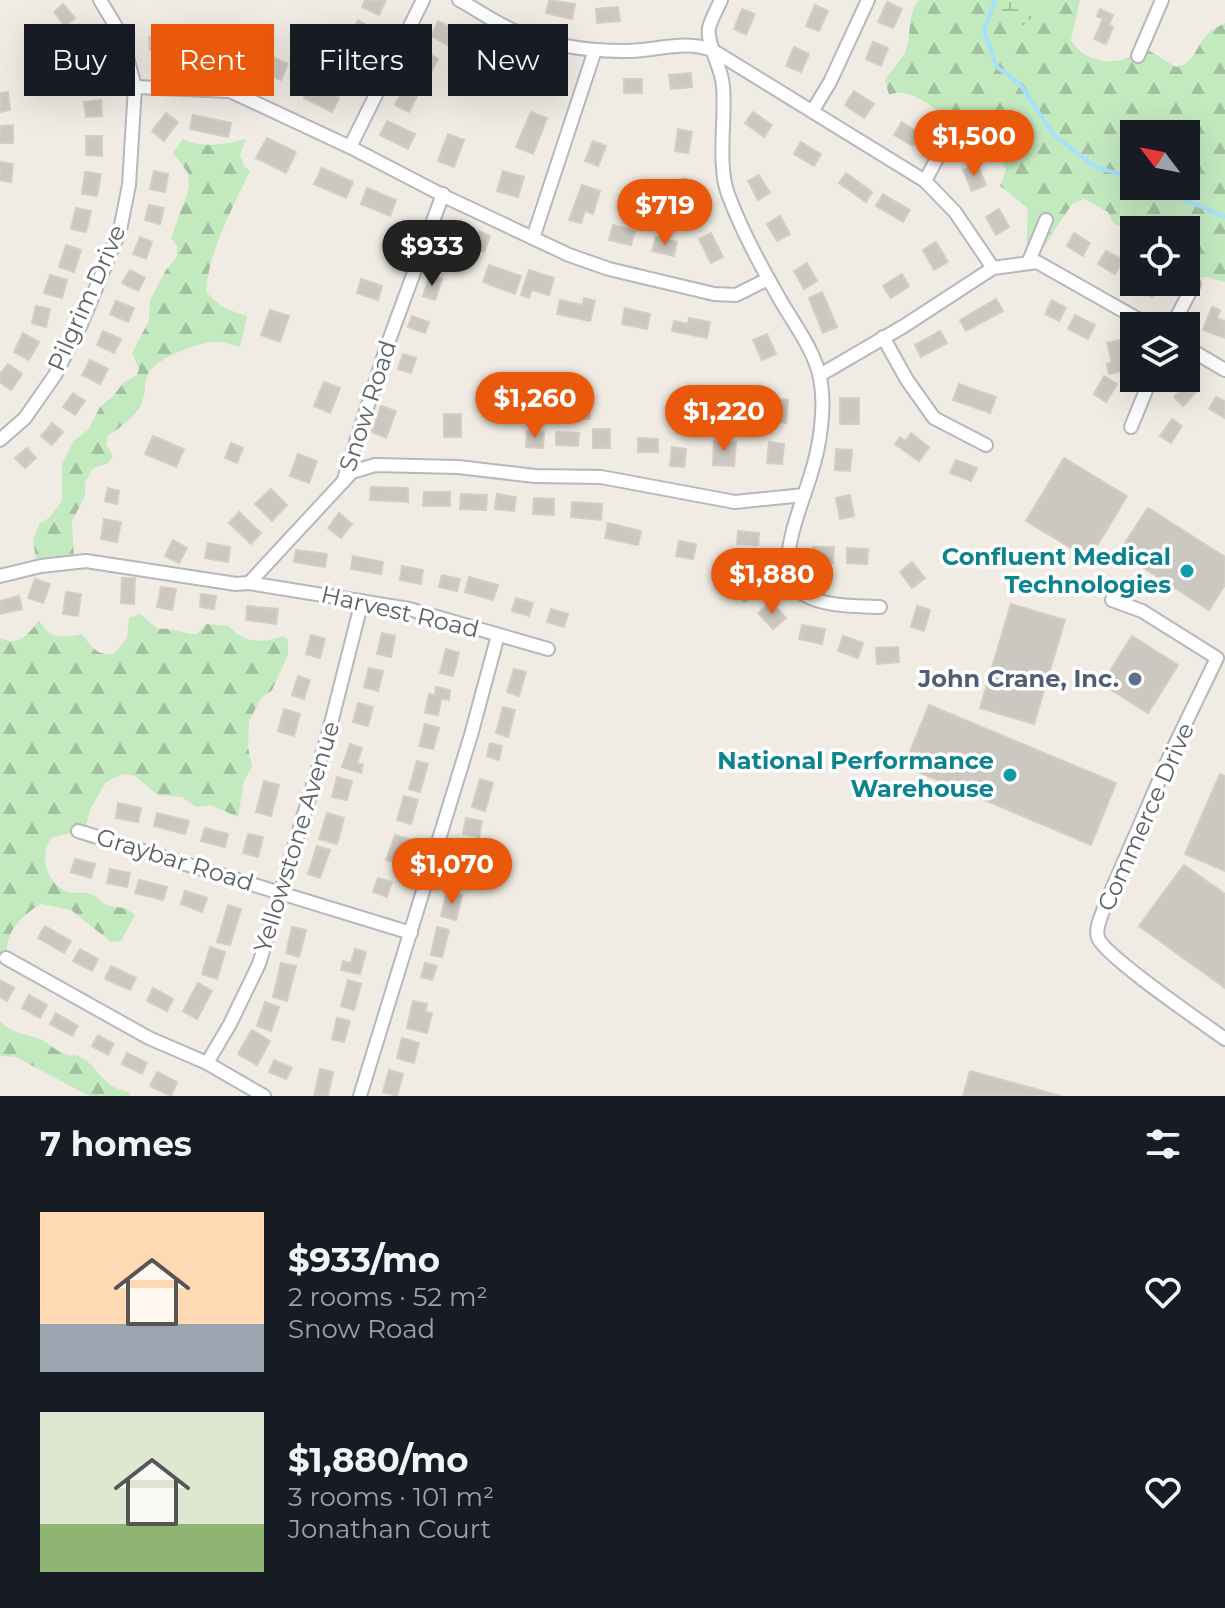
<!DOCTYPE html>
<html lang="en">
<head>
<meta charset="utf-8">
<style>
	body { margin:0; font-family:Montserrat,sans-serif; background:#20242c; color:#f1f3f6; height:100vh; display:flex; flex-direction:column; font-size:30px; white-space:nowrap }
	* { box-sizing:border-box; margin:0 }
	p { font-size:26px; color:#9ea1a6 }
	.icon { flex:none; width:44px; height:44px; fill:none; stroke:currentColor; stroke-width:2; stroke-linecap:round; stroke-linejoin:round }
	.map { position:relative; height:1096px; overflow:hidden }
	.sheet { display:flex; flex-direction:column; background:#171b24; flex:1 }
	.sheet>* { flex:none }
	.top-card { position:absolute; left:24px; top:24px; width:800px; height:72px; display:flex; gap:16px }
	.needle { width:52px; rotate:302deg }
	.controls { position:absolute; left:1120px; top:120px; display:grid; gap:16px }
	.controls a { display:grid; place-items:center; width:80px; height:80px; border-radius:0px; background:#171b24; box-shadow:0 8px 32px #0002; font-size:40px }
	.price { position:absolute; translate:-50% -68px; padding:0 18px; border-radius:28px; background:#ea580c; color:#fff; font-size:26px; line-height:52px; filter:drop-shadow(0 2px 4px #0008) }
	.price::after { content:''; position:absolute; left:50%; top:48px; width:24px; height:18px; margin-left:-12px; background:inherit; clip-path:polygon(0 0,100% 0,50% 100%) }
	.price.on { background:#222; color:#fff }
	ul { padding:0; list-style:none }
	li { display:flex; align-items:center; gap:24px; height:200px; padding:0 40px }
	li span { display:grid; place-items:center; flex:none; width:224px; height:160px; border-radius:0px; color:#555 }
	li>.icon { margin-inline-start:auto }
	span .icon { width:96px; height:96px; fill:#fffc; stroke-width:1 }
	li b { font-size:34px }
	h2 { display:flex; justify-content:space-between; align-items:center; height:96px; padding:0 40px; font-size:34px }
	.chip { padding:0 28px; border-radius:0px; background:#171b24; box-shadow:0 8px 32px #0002; font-size:28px; line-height:72px }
	.chip.on { background:#ea580c; color:#fff }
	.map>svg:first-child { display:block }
</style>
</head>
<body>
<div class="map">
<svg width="1225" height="1096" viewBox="0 0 1225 1096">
	<defs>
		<pattern id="forest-firs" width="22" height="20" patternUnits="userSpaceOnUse" patternTransform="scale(2)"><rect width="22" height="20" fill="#c3e9bf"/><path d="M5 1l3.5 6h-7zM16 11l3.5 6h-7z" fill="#a2c09f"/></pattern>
		<pattern id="wetland-marsh" width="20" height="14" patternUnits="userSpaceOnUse" patternTransform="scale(2)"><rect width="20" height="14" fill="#c3e9bf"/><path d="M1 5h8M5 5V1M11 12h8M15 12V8" fill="none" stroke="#a2c09f"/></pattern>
	</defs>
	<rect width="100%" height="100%" fill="#f0ece4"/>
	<g fill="url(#forest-firs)" fill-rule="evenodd">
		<path d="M919,0H1080L1071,40C1085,65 1123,69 1143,47L1176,67C1196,63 1195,46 1208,34C1212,29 1220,26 1225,23V282L1207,277L1199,278L1197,267L1186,260V230H1134V234L1113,223L1108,212L1084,199L1072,204L1035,260L1026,259L1028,208L1000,186L1006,170L998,151L974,134L949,136L945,115C928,105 908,86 889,95L885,80C891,71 900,61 905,52C913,34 905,19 919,0ZM1134,134H1186V186H1134Z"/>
		<path d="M183,139C204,149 224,144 246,139L240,155L244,166L250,171C233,208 209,249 206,291C217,306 229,310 247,316L240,347C231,345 219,340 210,342C195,344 157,359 150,371C144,380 146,385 144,395C140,414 123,425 108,436L106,444L113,457L108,463L92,469L85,483V496L72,521L74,559L37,565L33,540L40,523L49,518L62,501V464L74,441L88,430L100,407L114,395L124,382L137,375L139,369L132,353L149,321L150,300L166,270L177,257V246L171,238L189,188L188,173L173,153Z"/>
		<path d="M140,614L158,629C172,627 183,634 197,634L206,624L229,626C242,643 265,644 283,636L288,639V655L272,690L261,698L249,721L248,747L252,767L244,781L238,817L211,805L196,807L182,797L158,795L135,776L123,774L106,782L91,808L85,829L51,838C39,855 46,883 66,891C74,895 83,891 91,894C97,896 101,903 107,905C120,910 119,903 135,915L121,941L111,942L71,910L41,904C25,913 6,930 7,950L0,952V638C19,647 28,635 39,620C50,640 62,638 82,634C91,646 96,656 114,654L127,638L129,618Z"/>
		<path d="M0,1021C11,1034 25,1033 40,1039C49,1043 57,1052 67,1055C77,1057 71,1052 80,1057C100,1066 99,1087 130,1092V1096H89L16,1057L0,1056Z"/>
	</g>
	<polygon fill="url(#wetland-marsh)" points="1001,0 1042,0 1037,14 1021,27 1007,25 1001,21"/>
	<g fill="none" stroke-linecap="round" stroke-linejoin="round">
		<g stroke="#a5e0ff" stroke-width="4">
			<polyline points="995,0 984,30 997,67 1019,83 1054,135 1095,167 1134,178"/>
			<polyline points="1152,186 1225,217"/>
		</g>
	</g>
	<g fill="#cbc7c1" stroke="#d5cdc2" stroke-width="2">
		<polygon points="365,0 386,0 379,15 362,7"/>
		<polygon points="549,0 575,4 572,19 546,13"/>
		<polygon points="887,2 902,9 893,28 878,22"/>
		<polygon points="63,4 75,18 65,26 54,12"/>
		<polygon points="815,5 828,11 819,31 806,26"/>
		<polygon points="618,7 620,21 597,23 596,9"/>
		<polygon points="742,9 755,14 746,35 734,29"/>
		<polygon points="1100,9 1113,15 1109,25 1113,27 1106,44 1094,39 1103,19 1097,16"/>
		<polygon points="358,20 374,29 363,49 347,40"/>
		<polygon points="438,21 461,33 453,48 431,36"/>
		<polygon points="167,34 169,47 150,50 149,37"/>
		<polygon points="84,35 92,48 71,62 63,49"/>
		<polygon points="182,41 201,43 200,59 181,58"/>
		<polygon points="873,42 888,48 881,66 866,59"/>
		<polygon points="794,47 809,54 801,72 786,66"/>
		<polygon points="220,49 244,53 242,67 217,62"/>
		<polygon points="259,51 288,64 281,80 251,67"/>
		<polygon points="425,51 438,59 425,83 411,76"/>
		<polygon points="485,54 502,62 495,75 479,67"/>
		<polygon points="335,55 354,64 346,81 327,72"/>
		<polygon points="536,67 558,71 555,85 533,81"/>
		<polygon points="96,69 97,86 72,88 71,71"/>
		<polygon points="691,73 692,87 671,89 669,75"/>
		<rect x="624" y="79" width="18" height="14"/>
		<polygon points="311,84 339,98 332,112 304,98"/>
		<polygon points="403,89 417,96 409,112 395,105"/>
		<polygon points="854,91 874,104 864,118 845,105"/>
		<polygon points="8,92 10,110 0,112 0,93"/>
		<polygon points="101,100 102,116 86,117 84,102"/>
		<polygon points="531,112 547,118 533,154 516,147"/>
		<polygon points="753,112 772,125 764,137 745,123"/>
		<polygon points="166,113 178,122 164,141 152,131"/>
		<polygon points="193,115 231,123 228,137 190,129"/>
		<polygon points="387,121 415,134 408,149 380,135"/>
		<polygon points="902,122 921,134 913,146 894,135"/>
		<polygon points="13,125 13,143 0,143 0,126"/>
		<polygon points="678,129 692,132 688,153 675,151"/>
		<polygon points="448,134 464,140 454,167 438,161"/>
		<polygon points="86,136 102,136 102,156 86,155"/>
		<polygon points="267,138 296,152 286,173 256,158"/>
		<polygon points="593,141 606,146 598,166 585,161"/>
		<polygon points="801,142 821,154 814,166 794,154"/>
		<polygon points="0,162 13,164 11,182 0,180"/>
		<polygon points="977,164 986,185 972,191 963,170"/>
		<polygon points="322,168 353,182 346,198 314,184"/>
		<polygon points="154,171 168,174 165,192 150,189"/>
		<polygon points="503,171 524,177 518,197 497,191"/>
		<polygon points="85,172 101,174 97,196 82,194"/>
		<polygon points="846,173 872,192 866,202 839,183"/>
		<polygon points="759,175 770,193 758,200 748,181"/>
		<polygon points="686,178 692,199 677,203 671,182"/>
		<polygon points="582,185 600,191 593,214 585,211 581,223 569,220"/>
		<polygon points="367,188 396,200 390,216 361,204"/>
		<polygon points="883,194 910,210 903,222 876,206"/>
		<polygon points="149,205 164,208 160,224 145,220"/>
		<polygon points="76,208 91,211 86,232 71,229"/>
		<polygon points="999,209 1009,227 996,235 986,217"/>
		<polygon points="780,216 790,234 777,241 767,224"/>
		<polygon points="447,224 462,228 457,245 442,240"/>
		<polygon points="613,225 635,231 631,245 609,240"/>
		<polygon points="479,231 490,236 484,252 473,247"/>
		<polygon points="711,233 723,257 711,263 699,239"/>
		<polygon points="1074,233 1090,243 1083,256 1067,246"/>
		<polygon points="140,237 152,242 146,259 133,254"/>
		<polygon points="656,237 677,242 674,256 652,251"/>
		<polygon points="936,242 948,262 934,270 923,250"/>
		<polygon points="66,245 81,250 74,272 59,267"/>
		<polygon points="1106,251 1123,260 1115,274 1098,264"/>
		<polygon points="807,263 817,281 804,289 794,271"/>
		<polygon points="489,265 521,276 515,294 483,282"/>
		<polygon points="130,270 145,278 138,291 122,283"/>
		<polygon points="529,270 554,278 549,295 532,290 529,298 521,295"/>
		<polygon points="902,274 909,286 891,298 883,286"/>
		<polygon points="50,275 67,280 62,298 44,293"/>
		<polygon points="430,275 442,279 435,300 423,296"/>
		<polygon points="361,279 382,286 378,300 357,293"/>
		<polygon points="1139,282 1161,282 1152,297 1136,288"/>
		<polygon points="822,292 837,327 823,333 809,298"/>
		<polygon points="584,298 595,301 590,321 557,314 560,300 583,305"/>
		<polygon points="996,299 1003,311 966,331 960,320"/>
		<polygon points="1052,300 1066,308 1059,321 1045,314"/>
		<polygon points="116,301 134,308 128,322 110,314"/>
		<polygon points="36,306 50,309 46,327 32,323"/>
		<polygon points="1212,307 1220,310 1217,318 1225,321 1225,338 1203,330"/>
		<polygon points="625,308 650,314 647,329 622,324"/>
		<polygon points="270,310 289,316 280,342 261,335"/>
		<polygon points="1075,315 1095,325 1088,339 1068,329"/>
		<polygon points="412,316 429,322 425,333 408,327"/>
		<polygon points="689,318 710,322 707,338 672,331 674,321 688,324"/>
		<polygon points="103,331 121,339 114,353 97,345"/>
		<polygon points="940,331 947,343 921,357 915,345"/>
		<polygon points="23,333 39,342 29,360 14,352"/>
		<polygon points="767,334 776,354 762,360 753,340"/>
		<polygon points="1120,340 1127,370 1109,374 1107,364 1112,362 1107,343"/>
		<polygon points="403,354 416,358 411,373 398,369"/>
		<polygon points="90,360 108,369 100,384 82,375"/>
		<polygon points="8,364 22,374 11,390 0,382 0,374"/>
		<polygon points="1104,376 1117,384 1106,402 1094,394"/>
		<polygon points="324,382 340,388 330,413 314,406"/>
		<polygon points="1188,382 1197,391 1183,406 1174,397"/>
		<polygon points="959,384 996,397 990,413 953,400"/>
		<polygon points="73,393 85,401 75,415 63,407"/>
		<polygon points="1216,397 1225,401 1225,418 1209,409"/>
		<polygon points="772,398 788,400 786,423 770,421"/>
		<rect x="840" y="398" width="19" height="26"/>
		<polygon points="381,406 396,411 386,438 372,432"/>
		<polygon points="576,406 589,406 590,419 577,419"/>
		<rect x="444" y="414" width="17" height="23"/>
		<polygon points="1172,419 1182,426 1171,443 1160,436"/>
		<polygon points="52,423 63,432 52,445 41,436"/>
		<rect x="593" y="429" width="17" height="19"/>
		<polygon points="527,431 544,432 543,448 526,447"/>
		<polygon points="556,432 579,433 578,446 556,445"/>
		<polygon points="911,433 929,447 919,461 895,444 900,437 906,441"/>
		<polygon points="153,436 184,449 176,467 145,454"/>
		<polygon points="638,438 658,439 658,452 638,452"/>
		<polygon points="714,441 736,442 734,466 713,465"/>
		<polygon points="769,442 784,444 782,464 767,463"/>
		<polygon points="231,443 243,448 237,463 225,458"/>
		<polygon points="672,447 686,449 684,467 670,466"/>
		<polygon points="27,448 36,458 25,468 15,458"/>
		<polygon points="836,449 852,450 850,471 835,470"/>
		<polygon points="298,454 317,461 309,483 290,476"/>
		<polygon points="1064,458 1127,496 1089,559 1026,521"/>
		<polygon points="956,460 977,468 971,481 950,473"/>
		<polygon points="371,487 408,488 408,502 370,500"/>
		<polygon points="108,488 119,491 117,504 105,501"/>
		<polygon points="271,489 287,505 272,521 255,504"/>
		<polygon points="424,492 450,492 450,506 423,506"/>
		<polygon points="461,494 487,495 486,510 460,509"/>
		<polygon points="497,494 516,497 514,511 495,509"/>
		<polygon points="850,495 854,516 840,519 836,498"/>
		<polygon points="534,498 554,499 554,515 533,514"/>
		<polygon points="572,502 602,504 601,520 571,517"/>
		<polygon points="1148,508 1225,557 1225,585 1209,610 1119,552"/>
		<polygon points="239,512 261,533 251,544 229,523"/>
		<polygon points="339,513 352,524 341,538 328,528"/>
		<polygon points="104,519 121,522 117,542 101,539"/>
		<polygon points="608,523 641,531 638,545 605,538"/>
		<polygon points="738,531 759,533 758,545 737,544"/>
		<polygon points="173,540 187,548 179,563 165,556"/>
		<polygon points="679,541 696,544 693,559 676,556"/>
		<polygon points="208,543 230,547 228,562 205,558"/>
		<polygon points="813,547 834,547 833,563 813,562"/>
		<polygon points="847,548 868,549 867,564 847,563"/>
		<polygon points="296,550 327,554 325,567 294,562"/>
		<polygon points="353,556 383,562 381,574 351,569"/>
		<polygon points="912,562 925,578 912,588 900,572"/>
		<polygon points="402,566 423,570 421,584 400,580"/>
		<polygon points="442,575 460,579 457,591 439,587"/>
		<polygon points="744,576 756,594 744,602 732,584"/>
		<polygon points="469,577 498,585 493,600 465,592"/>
		<polygon points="122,578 135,578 134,604 121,603"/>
		<polygon points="35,579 50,584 43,603 28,598"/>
		<polygon points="161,587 176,589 172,610 157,607"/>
		<polygon points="66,592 81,594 78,616 63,614"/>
		<polygon points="201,594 216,596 214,609 200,607"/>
		<polygon points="19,596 22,609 0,614 0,601"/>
		<polygon points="516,598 533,603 529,616 512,611"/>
		<polygon points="771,602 786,618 773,629 758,613"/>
		<polygon points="1011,604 1065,620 1034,724 980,708"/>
		<polygon points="247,606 278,609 276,624 246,620"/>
		<polygon points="917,606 930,610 924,631 911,627"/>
		<polygon points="551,609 568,614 564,627 547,622"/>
		<polygon points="802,625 825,629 822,644 799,639"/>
		<polygon points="382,633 395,636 391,657 377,654"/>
		<polygon points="311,635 325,639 320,658 306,654"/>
		<polygon points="843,636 863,643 858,658 838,651"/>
		<polygon points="1132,636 1178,665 1148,713 1102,684"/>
		<polygon points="898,647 899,662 877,664 876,648"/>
		<polygon points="446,649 459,653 453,676 440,673"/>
		<polygon points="369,668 383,671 378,691 364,687"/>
		<polygon points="514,669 526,672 519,696 507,692"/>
		<polygon points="298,676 310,680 304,699 292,695"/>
		<polygon points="436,687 450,690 449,700 441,699 438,715 425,713 429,694 435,695"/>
		<polygon points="358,703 373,707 368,726 353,722"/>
		<polygon points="929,705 1116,783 1091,845 904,766"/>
		<polygon points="503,707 515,710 508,737 496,733"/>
		<polygon points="284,709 300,714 294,736 278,731"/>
		<polygon points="425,724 439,728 433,749 419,746"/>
		<polygon points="490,743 502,746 499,760 487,756"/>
		<polygon points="350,744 362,748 357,763 363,765 361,773 342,767"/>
		<polygon points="417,761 428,764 420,792 409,789"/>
		<polygon points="1220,774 1225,776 1225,871 1185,854"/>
		<polygon points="337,777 352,781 347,800 332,797"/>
		<polygon points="480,779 493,783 485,811 472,807"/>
		<polygon points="264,781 279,785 271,816 256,812"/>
		<polygon points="404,796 418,800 411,824 397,820"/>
		<polygon points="118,803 141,808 138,822 116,818"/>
		<polygon points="157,813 189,821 185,834 154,826"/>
		<polygon points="327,813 344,818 337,844 319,839"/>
		<polygon points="466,818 482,821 479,837 463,834"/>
		<polygon points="205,828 228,834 225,847 201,841"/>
		<polygon points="248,834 263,837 258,857 243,853"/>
		<polygon points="395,835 409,839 399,864 386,860"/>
		<polygon points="317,846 330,850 320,878 308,874"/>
		<polygon points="457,853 472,856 468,873 453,869"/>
		<polygon points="75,859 95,864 91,878 71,872"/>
		<polygon points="1184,865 1225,894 1225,988 1139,926"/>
		<polygon points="110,869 130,873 127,887 107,883"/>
		<polygon points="378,878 392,882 387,897 373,892"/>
		<polygon points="139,880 167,887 163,900 135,893"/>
		<polygon points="185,891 207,898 202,912 181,904"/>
		<polygon points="447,891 462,895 456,920 441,916"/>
		<polygon points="228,905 241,909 230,945 217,942"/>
		<polygon points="45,926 71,941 64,953 38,938"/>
		<polygon points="292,927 306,930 299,957 286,953"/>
		<polygon points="437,927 449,930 442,957 431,955"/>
		<polygon points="210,947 225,952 217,979 202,974"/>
		<polygon points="80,949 98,959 92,971 73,961"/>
		<polygon points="355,949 366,952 360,974 341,970 343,961 351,963"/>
		<polygon points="281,963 296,966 287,1001 273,997"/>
		<polygon points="425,963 437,966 432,980 421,977"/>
		<polygon points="111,966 136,978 130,990 105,979"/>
		<polygon points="0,980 14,988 7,1001 0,997"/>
		<polygon points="348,980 361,984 354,1010 341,1006"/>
		<polygon points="198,983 212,991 197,1019 183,1011"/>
		<polygon points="153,988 173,999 167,1011 147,1001"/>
		<polygon points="29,995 47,1005 40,1018 22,1008"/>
		<polygon points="413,1001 427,1004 425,1012 432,1013 427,1033 407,1028"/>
		<polygon points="265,1002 279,1007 271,1031 257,1026"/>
		<polygon points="56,1013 78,1026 72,1036 50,1024"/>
		<polygon points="337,1018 350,1021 344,1042 332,1039"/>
		<polygon points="252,1030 270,1041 257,1065 238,1054"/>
		<polygon points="98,1035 114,1044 108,1055 92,1046"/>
		<polygon points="402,1038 419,1043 414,1063 397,1058"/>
		<polygon points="127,1053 147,1063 142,1074 122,1064"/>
		<polygon points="274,1060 292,1068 286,1079 269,1072"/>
		<polygon points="320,1069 333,1072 328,1096 314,1096"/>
		<polygon points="389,1070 403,1074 397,1096 383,1092"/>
		<polygon points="970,1071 1061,1096 963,1096"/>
		<polygon points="157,1072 177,1082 171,1096 150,1086"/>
	</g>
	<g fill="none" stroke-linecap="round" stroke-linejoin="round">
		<defs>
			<g id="street">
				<path d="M459,0C478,10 498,25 519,33C551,45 588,51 623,51C654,52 685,38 714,51L925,181L955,212L993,268"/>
				<path d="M721,0C717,9 711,19 709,28C706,43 722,68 723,86C726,119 717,164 728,194C742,232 762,268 782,303C795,325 815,352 820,378C826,407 820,446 811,474C803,501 780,553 791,580C803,608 855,606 880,607"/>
				<polyline points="1138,56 1162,0"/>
				<polyline points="135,87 230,91 350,147 450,199 569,255 609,269 714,294 736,295 768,279"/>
				<polyline points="813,110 830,82 868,0"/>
				<polyline points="350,147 423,0"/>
				<polyline points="925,181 949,136"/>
				<polyline points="533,238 595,50"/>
				<polyline points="1029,261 1046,220"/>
				<polyline points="1172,326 1194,284"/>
				<polyline points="883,337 907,380 934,418 986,445"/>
				<polyline points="1186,347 1225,370"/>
				<polyline points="820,375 904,326 993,268 1037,262 1150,326"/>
				<polyline points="1131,427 1151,378"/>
				<polyline points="0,440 25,418 55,375 82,322 120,230 129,185 135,87 121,35 100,0"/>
				<polyline points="344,479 388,343 443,194"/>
				<polyline points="0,576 41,566 86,561 236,584 249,583 352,472 375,465 458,467 535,476 601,477 735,502 804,495"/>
				<polyline points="249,583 409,609 548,649"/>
				<path d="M1112,600L1142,611L1217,658L1171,753L1104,908C1101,917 1095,928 1098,938C1106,957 1203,1023 1225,1039"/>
				<polyline points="78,831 411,933"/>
				<polyline points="6,958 149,1038 207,1063 264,1096"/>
				<polyline points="207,1063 230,1024 259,964 328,735 362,601"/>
				<polyline points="360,1096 471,735 498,635"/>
			</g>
		</defs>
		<use href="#street" stroke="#b5b8bc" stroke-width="16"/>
		<use href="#street" stroke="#fff" stroke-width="12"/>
	</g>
	<g fill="#0f9aa8" stroke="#fff" stroke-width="3">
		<circle cx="1187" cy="571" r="8"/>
		<circle cx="1010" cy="775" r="8"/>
	</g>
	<circle fill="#5c6f8a" stroke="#fff" stroke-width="3" cx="1135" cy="679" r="8"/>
	<g text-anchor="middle" stroke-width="7" stroke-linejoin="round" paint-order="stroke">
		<g font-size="24" fill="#5c6166" stroke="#fff">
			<text transform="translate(87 298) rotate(-66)" y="8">Pilgrim Drive</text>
			<text transform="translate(368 406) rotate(-72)" y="8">Snow Road</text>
			<text transform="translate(400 612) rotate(13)" y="8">Harvest Road</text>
			<text transform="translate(1146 817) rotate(-66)" y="8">Commerce Drive</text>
			<text transform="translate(297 837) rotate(-73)" y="8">Yellowstone Avenue</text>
			<text transform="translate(175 860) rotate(17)" y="8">Graybar Road</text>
		</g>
		<g font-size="24" font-weight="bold" fill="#0d838f" stroke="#fff" text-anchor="end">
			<text x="1171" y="565">Confluent Medical<tspan x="1171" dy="28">Technologies</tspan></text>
			<text x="994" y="769">National Performance<tspan x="994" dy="28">Warehouse</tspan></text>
		</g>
		<g font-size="24" font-weight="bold" fill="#4e5e75" stroke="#fff" text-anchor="end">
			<text x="1119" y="687">John Crane, Inc.</text>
		</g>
	</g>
</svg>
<div class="controls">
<a><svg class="needle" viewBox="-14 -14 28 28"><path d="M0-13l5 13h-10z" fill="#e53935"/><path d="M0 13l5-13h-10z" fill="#9ea1a6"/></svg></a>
<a><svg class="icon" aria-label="locate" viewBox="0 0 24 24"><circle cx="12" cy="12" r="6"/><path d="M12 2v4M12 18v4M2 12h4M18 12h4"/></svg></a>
<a><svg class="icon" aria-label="layers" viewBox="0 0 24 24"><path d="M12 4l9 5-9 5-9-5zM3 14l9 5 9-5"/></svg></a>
</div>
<b class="price" style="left:974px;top:178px">$1,500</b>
<b class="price" style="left:665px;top:247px">$719</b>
<b class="price on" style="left:432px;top:288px">$933</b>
<b class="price" style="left:535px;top:440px">$1,260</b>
<b class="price" style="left:724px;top:453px">$1,220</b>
<b class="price" style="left:772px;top:616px">$1,880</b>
<b class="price" style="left:452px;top:906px">$1,070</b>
<div class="top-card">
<a class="chip">Buy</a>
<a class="chip on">Rent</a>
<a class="chip">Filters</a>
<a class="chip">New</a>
</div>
</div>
<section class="sheet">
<h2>7 homes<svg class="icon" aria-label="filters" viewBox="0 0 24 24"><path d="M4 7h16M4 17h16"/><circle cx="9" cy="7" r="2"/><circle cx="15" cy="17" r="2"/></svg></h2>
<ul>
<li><span style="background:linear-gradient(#ffd9b3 70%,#9aa5b1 0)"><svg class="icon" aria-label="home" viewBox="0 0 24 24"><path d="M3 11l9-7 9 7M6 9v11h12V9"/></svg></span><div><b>$933/mo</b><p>2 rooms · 52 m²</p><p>Snow Road</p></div><svg class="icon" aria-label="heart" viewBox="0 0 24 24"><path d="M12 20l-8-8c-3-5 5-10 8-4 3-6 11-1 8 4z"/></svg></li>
<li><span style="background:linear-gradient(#dfe7d0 70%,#8fb573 0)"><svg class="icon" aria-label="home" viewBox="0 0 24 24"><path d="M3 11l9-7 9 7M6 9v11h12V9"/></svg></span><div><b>$1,880/mo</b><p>3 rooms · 101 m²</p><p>Jonathan Court</p></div><svg class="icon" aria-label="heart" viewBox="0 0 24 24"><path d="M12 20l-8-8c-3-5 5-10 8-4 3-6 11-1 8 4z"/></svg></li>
</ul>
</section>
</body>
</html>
